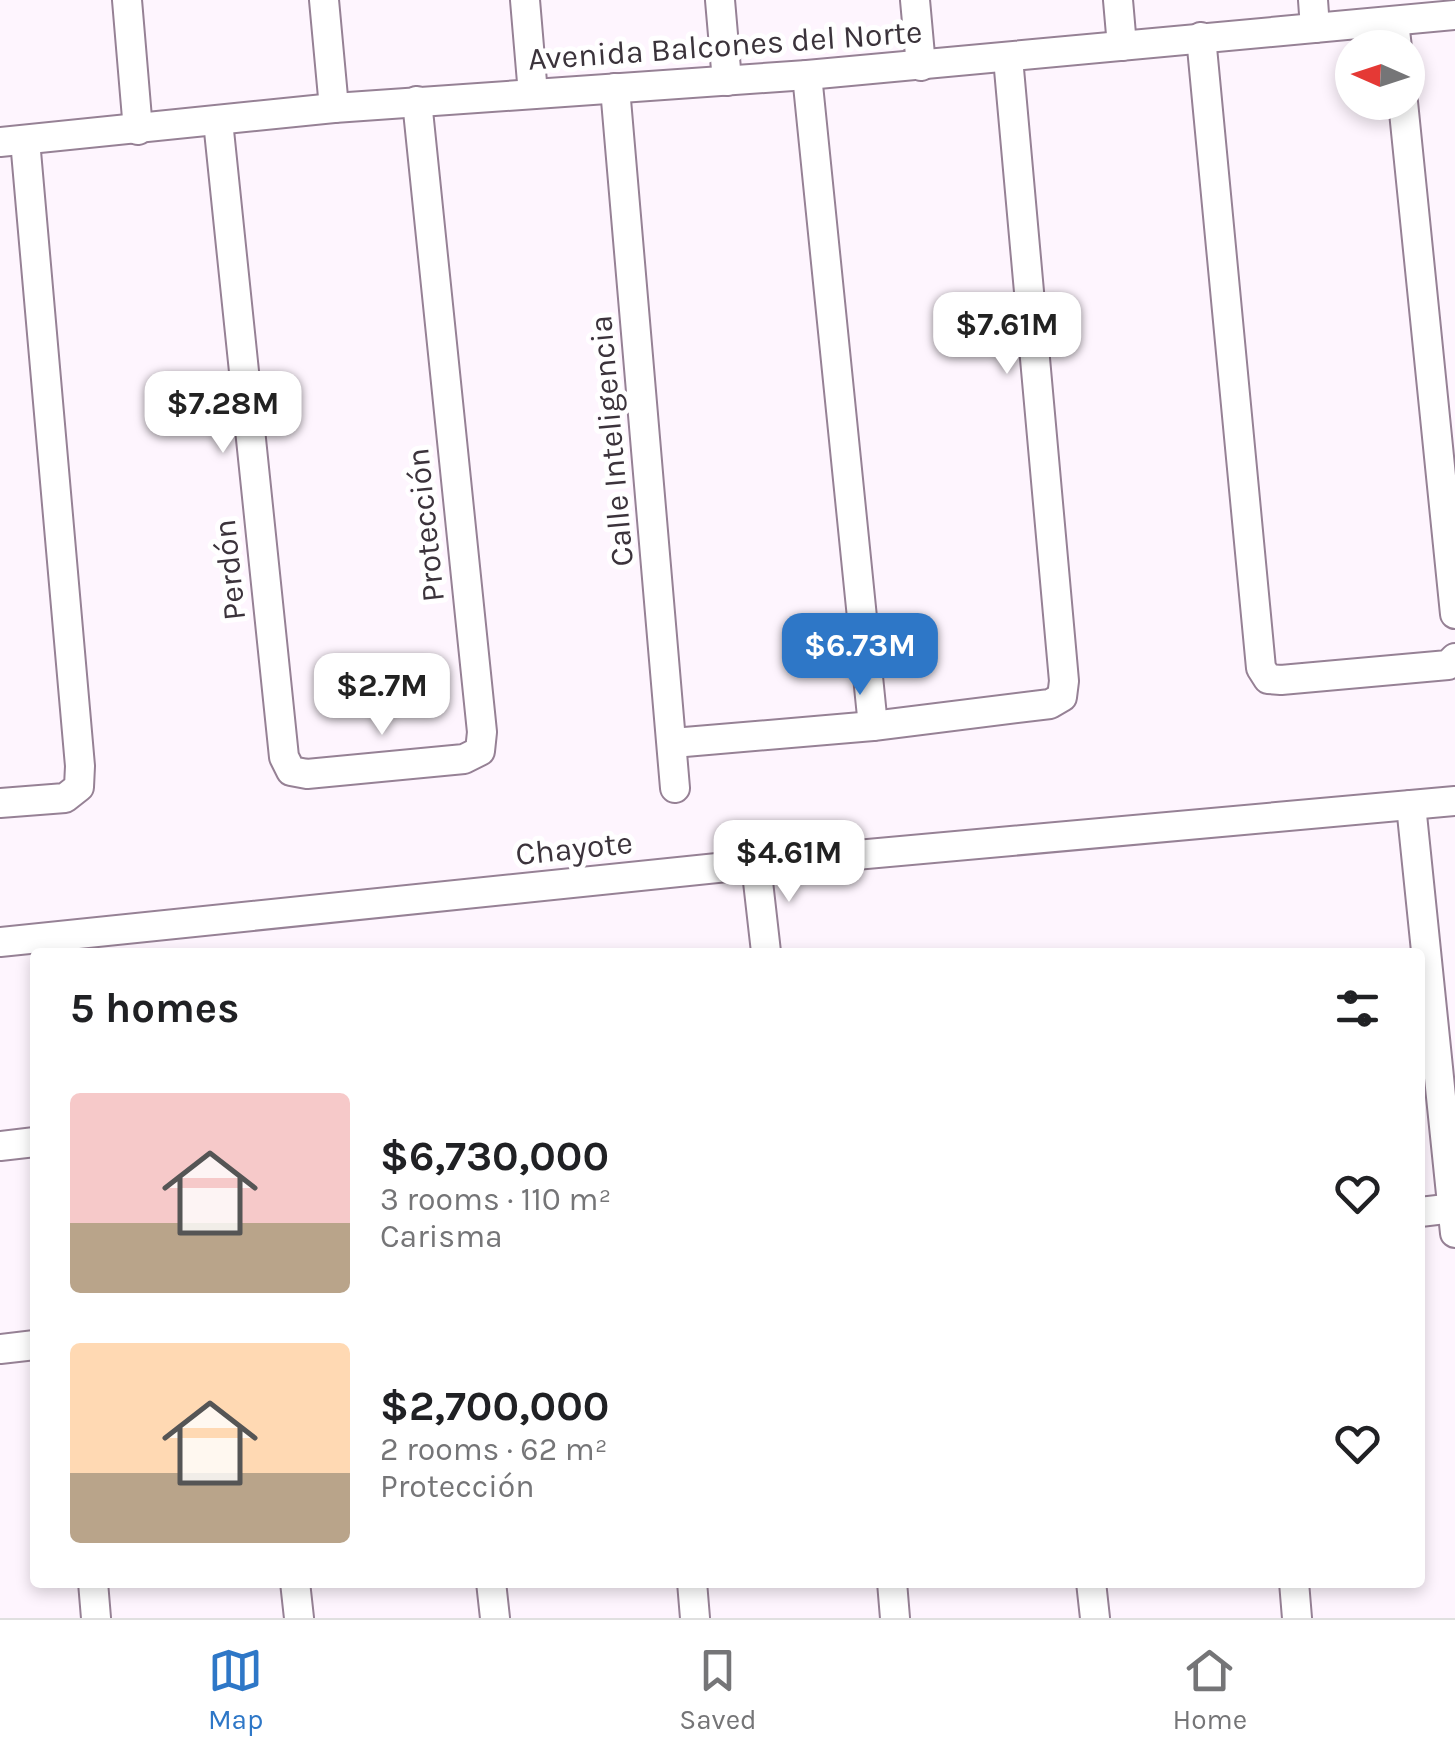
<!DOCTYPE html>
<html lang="en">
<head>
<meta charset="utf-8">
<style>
	body { margin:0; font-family:Karla,sans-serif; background:#f2f2f2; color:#202124; height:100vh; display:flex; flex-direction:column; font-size:38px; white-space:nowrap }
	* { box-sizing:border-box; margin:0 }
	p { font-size:32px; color:#757577 }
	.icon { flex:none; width:55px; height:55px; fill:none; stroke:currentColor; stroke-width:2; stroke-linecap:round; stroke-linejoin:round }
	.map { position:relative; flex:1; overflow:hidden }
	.panel { position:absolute; left:30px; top:948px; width:1395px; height:640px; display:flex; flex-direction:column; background:#fff; border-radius:10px; box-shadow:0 5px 15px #0003 }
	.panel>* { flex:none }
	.needle { width:65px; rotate:273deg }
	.controls { position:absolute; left:1335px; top:30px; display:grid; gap:20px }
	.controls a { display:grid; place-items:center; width:90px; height:90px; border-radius:50%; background:#fff; box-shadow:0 5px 15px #0003; font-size:50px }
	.price { position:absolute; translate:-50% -85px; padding:0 22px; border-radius:20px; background:#fff; color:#222; font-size:32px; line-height:65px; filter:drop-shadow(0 2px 5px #0008) }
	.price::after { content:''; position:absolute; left:50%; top:60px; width:30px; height:22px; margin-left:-15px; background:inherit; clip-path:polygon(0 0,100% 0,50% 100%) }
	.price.on { background:#2e77c7; color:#fff }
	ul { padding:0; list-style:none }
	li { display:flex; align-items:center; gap:30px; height:250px; padding:0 40px }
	li span { display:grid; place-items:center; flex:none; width:280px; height:200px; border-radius:10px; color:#555 }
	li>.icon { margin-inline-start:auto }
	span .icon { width:120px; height:120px; fill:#fffc; stroke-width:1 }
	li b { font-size:42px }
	h2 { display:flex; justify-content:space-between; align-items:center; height:120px; padding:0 40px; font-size:42px }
	.tab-bar { display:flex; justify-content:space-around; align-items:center; height:140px; border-top:2px solid #e0e0e0; background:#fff; font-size:28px; color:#757577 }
	.tab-bar a { display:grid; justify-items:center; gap:5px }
	.tab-bar .on { color:#2e77c7 }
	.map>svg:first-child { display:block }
</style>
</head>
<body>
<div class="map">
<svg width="1455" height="1618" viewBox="0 0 1455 1618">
	<rect width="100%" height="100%" fill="#fef5fe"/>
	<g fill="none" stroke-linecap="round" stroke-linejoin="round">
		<defs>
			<g id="street">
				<polyline points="127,0 138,130"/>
				<polyline points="324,0 334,108"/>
				<polyline points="525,0 533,94"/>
				<polyline points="720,0 727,81"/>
				<polyline points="915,0 921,66"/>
				<polyline points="1118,0 1122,46"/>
				<polyline points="1313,0 1315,28"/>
				<polyline points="1394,21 1397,48"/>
				<polyline points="1201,37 1261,668 1268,679 1281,680 1448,665 1455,658"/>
				<polyline points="807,75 873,726"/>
				<polyline points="615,88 675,788"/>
				<polyline points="1403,102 1455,614"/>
				<polyline points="218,121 284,757 291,771 307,774 464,759 480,751 482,732 417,101"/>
				<polyline points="0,142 334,108 807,75 1455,15"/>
				<polyline points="673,743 873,726 1050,704 1062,697 1064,681 1008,58"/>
				<polyline points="0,803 65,798 79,787 80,766 25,140"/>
				<polyline points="1411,805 1455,1233"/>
				<polyline points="756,864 766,952"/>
				<polyline points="0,942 756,864 1455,801"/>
				<polyline points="0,1146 35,1142"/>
				<polyline points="1420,1212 1455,1208"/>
				<polyline points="0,1349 35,1345"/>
				<polyline points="93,1582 96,1618"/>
				<polyline points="295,1582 299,1618"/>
				<polyline points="491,1582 495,1618"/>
				<polyline points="692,1582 695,1618"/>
				<polyline points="892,1582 895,1618"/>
				<polyline points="1091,1582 1095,1618"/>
				<polyline points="1294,1582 1297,1618"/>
			</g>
		</defs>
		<use href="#street" stroke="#968195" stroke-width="32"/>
		<use href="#street" stroke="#fff" stroke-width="28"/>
	</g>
	<g text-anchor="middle" stroke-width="10" stroke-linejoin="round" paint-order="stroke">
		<g font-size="32" fill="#3b333b" stroke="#fff">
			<text transform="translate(725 45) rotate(-4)" y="11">Avenida Balcones del Norte</text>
			<text transform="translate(611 441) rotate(-95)" y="11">Calle Inteligencia</text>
			<text transform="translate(425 525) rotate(-96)" y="11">Protección</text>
			<text transform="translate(229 570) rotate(-96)" y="11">Perdón</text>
			<text transform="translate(574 848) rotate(-6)" y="11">Chayote</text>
		</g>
	</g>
</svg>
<div class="controls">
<a><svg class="needle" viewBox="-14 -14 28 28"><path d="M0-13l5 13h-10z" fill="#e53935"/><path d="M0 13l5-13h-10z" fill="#757577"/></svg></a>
</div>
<b class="price" style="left:1007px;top:377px">$7.61M</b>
<b class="price" style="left:223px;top:456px">$7.28M</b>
<b class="price on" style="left:860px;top:698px">$6.73M</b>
<b class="price" style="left:382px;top:738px">$2.7M</b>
<b class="price" style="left:789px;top:905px">$4.61M</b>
<section class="panel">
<h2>5 homes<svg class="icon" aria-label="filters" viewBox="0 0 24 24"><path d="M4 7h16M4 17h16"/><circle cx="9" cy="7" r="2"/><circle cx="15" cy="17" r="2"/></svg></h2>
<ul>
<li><span style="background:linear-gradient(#f6c9c9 65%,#b9a48a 0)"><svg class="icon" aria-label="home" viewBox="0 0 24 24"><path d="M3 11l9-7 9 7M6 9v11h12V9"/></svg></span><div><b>$6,730,000</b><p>3 rooms · 110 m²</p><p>Carisma</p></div><svg class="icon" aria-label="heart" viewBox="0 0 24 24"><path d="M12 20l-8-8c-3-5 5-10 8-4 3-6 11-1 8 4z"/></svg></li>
<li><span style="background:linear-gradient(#ffd9b3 65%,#b9a48a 0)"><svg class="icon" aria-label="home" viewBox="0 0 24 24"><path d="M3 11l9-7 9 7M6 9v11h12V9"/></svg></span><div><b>$2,700,000</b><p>2 rooms · 62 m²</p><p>Protección</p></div><svg class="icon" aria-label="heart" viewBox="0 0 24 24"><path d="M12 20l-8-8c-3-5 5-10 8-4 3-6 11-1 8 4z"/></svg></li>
</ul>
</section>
</div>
<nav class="tab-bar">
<a class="on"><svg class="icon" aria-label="map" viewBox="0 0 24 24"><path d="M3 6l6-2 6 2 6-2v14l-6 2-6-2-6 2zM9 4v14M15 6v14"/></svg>Map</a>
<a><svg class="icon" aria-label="saved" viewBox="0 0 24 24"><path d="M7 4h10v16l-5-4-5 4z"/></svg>Saved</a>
<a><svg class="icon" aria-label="home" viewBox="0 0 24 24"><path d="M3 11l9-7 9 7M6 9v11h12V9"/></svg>Home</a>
</nav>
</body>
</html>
